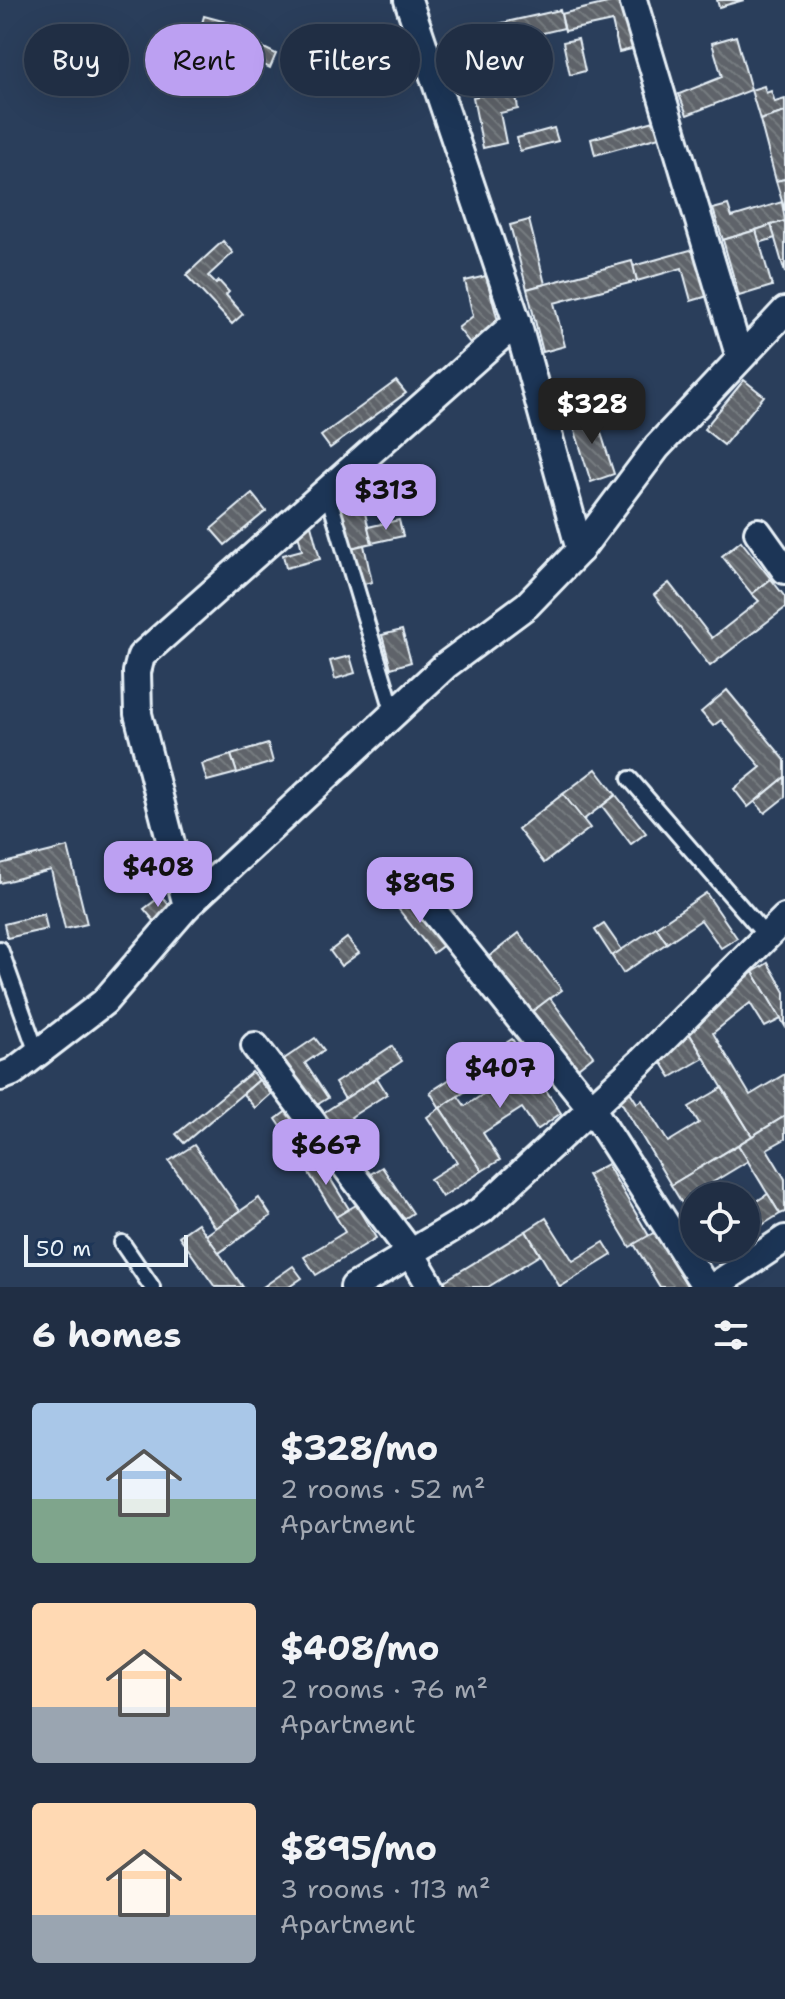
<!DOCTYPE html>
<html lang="en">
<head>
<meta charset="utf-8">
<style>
	body { margin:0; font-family:"Shantell Sans",sans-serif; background:#28364b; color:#f1f3f6; height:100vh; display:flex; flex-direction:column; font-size:30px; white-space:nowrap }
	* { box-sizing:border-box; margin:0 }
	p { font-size:26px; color:#a2a8b2 }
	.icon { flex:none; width:44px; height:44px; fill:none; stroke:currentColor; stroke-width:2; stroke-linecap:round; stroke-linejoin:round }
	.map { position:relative; height:1287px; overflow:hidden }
	.side { display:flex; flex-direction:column; background:#202e44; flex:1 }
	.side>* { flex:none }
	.hud { position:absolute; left:24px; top:24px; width:738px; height:72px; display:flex; gap:16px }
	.tools { position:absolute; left:680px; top:1182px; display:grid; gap:16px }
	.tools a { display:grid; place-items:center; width:80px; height:80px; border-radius:50%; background:#202e44; box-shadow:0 8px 32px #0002,0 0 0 2px #3d4a5d; font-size:40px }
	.scale { position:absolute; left:24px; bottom:20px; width:164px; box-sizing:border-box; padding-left:8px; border:4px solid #e8f1f8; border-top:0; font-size:22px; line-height:28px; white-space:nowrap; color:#e8f1f8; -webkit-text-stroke:6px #1d3557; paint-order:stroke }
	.price { position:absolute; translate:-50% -68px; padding:0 18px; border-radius:16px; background:#bca0f2; color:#111; font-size:26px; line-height:52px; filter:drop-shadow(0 2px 4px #0008) }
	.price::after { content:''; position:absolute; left:50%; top:48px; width:24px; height:18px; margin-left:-12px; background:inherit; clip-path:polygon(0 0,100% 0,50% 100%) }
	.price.active { background:#222; color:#fff }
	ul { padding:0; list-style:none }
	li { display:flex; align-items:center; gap:24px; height:200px; padding:0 32px }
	li span { display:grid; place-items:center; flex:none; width:224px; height:160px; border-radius:8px; color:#555 }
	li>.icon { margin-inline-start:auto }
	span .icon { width:96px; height:96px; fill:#fffc; stroke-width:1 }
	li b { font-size:34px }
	h2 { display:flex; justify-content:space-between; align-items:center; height:96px; padding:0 32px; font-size:34px }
	.tag { padding:0 28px; border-radius:36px; background:#202e44; box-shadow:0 8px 32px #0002,0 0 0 2px #3d4a5d; font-size:28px; line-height:72px }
	.tag.active { background:#bca0f2; color:#111 }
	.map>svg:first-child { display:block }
</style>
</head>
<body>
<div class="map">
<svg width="785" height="1287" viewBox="0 0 785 1287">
	<defs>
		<pattern id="building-back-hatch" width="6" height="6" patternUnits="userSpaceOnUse" patternTransform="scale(2)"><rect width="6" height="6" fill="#5f646a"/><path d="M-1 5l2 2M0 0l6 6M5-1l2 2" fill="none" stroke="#767b80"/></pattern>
	</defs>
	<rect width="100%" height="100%" fill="#2a3e5b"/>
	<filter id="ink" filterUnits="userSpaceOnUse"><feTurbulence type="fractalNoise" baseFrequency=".0125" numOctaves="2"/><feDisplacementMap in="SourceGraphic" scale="16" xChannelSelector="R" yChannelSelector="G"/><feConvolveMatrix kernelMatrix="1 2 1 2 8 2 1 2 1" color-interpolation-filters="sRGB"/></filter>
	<g filter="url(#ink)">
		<g fill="url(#building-back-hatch)" stroke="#e8f1f8" stroke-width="2">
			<polygon points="620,0 629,0 640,47 619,52 612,21 565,31 561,14"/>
			<polygon points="717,0 744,0 719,7"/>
			<polygon points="560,10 564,28 462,52 457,33"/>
			<polygon points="204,16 241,26 238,41 200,31"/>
			<polygon points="736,36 751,90 687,115 679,94 722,77 712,43"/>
			<polygon points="242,37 276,54 270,68 235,51"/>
			<polygon points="578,39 585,71 570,75 563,42"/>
			<polygon points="764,86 766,93 771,91 775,102 785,99 785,112 760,120 751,90"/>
			<polygon points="515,89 518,109 500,113 506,143 483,148 473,97"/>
			<polygon points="785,112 785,179 776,181 760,120"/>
			<polygon points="654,121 659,137 595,155 591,139"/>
			<polygon points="554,128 558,141 520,151 517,138"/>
			<polygon points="785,179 785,211 776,181"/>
			<polygon points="782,202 785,221 723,240 713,209 728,205 732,217"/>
			<polygon points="529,220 545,284 527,289 510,225"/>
			<polygon points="785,221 785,273 771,225"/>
			<polygon points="771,225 775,238 759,243 756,230"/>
			<polygon points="756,230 772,286 739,296 723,240"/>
			<polygon points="223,241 233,253 208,276 216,284 219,281 229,292 226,295 243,314 232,324 186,275"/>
			<polygon points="690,250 695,253 708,296 691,301 682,268 637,281 633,266"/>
			<polygon points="632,261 637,281 554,303 565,346 543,352 527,289"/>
			<polygon points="486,276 498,321 470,343 458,328 473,316 465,281"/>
			<polygon points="744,380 764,396 724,445 704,429"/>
			<polygon points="396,381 406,393 330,448 321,436"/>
			<polygon points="594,411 614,474 591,482 571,418"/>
			<polygon points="369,466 382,484 362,500 372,543 351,548 337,490"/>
			<polygon points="252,494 266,511 225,545 211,529"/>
			<polygon points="399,520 403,536 372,543 368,527"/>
			<polygon points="311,525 320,559 286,568 283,555 302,550 297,529"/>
			<polygon points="741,541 771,579 752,594 722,556"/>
			<polygon points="364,545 372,582 359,585 351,548"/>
			<polygon points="771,579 785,597 785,608 710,666 654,595 669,583 712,638 759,601 752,594"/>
			<polygon points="402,630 411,662 391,668 382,635"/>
			<polygon points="350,656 355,673 335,679 330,661"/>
			<polygon points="727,690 785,760 785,777 748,807 734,789 761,767 721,720 713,726 701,712"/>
			<polygon points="268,744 273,762 237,773 231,755"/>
			<polygon points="231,755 237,773 207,781 202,764"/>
			<polygon points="596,769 616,795 583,820 563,794"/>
			<polygon points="785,777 785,797 765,813 755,802"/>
			<polygon points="563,794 590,828 544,863 518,829"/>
			<polygon points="616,795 646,833 631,844 602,806"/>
			<polygon points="68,847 87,924 65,929 51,870 0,883 0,864"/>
			<polygon points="460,877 469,891 454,900 445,887"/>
			<polygon points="706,893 737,938 721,948 701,920 667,943 656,927"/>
			<polygon points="161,896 172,908 155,922 144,909"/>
			<polygon points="407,897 445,944 433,953 396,906"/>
			<polygon points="44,914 47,929 7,938 4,924"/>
			<polygon points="604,924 622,950 612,956 595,930"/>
			<polygon points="656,927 667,943 623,973 612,956"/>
			<polygon points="519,933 562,990 529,1014 487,958"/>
			<polygon points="347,938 359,953 341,966 330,951"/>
			<polygon points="768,963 785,992 785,1026 753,972"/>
			<polygon points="753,972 781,1019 765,1027 750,1003 713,1033 750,1095 785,1074 785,1116 752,1136 686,1028"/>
			<polygon points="550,998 593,1056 573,1072 529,1014"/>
			<polygon points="686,1028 704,1058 671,1077 657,1055"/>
			<polygon points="315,1038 324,1050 305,1063 328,1098 315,1106 284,1059"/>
			<polygon points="512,1039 522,1054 440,1108 430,1092"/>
			<polygon points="392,1046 402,1061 345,1099 335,1083"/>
			<polygon points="522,1054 561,1113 537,1130 522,1108 483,1133 500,1160 482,1171 440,1108 458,1096 465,1106 513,1075 506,1065"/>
			<polygon points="252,1072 259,1080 184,1143 176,1134"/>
			<polygon points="377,1078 387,1094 351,1117 373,1151 353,1164 320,1115"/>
			<polygon points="259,1080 271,1094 255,1108 243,1094"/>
			<polygon points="722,1088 752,1136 671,1185 617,1095 628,1089 637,1103 642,1100 668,1142 699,1123 689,1107"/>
			<polygon points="440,1108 482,1171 442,1197 430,1179 457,1162 427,1117"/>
			<polygon points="288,1110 310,1142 297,1150 276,1119"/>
			<polygon points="785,1116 785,1139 767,1149 785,1179 785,1212 780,1214 738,1145"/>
			<polygon points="194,1145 240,1211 216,1228 169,1161"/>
			<polygon points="738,1145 748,1161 700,1190 704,1196 694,1196 694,1223 671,1185"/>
			<polygon points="317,1157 349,1209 336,1217 304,1165"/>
			<polygon points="607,1164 649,1236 630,1247 587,1175"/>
			<polygon points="382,1167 413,1213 393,1226 362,1179"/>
			<polygon points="768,1194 780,1214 746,1235 746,1208"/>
			<polygon points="259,1198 271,1216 219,1253 206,1235"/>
			<polygon points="356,1205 376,1238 316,1275 304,1257 345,1232 336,1217"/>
			<polygon points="546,1218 573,1261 604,1242 612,1255 560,1287 526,1231"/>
			<polygon points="198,1223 219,1253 243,1287 215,1287 179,1236"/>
			<polygon points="526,1231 540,1255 488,1287 444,1287 441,1283"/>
			<polygon points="655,1232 688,1287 660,1287 634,1244"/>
			<polygon points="293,1266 302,1278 289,1287 263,1287"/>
		</g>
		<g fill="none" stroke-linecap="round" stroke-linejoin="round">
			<defs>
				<g id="service">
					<polyline points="327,491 394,714"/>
					<polyline points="630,779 766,936"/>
					<polyline points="0,949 37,1053"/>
					<polyline points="122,1243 152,1287"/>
				</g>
				<g id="minor">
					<polyline points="408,0 517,322 580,550"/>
					<polyline points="633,0 740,358"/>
					<polyline points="758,532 785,570"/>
					<polyline points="419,893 592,1109 706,1287"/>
					<polyline points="187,906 138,714 137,672 141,656 517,322"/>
					<polyline points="255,1046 411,1253 431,1287"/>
					<polyline points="0,1077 13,1072 104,1002 187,906 446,665 527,605 580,550 657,447 785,311"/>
					<polyline points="354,1287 482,1210 643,1060 785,918"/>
					<polyline points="713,1287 785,1239"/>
				</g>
			</defs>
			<use href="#service" stroke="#e8f1f8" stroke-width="20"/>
			<use href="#minor" stroke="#e8f1f8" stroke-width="32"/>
			<use href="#service" stroke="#1d3557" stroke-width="14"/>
			<use href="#minor" stroke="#1d3557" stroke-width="26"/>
		</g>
	</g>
</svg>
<div class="tools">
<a><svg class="icon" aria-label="locate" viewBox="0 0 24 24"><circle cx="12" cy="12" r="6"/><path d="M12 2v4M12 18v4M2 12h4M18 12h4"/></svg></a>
</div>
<div class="scale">50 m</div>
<b class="price active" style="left:592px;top:446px">$328</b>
<b class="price" style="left:386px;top:532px">$313</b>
<b class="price" style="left:158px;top:909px">$408</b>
<b class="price" style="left:420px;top:925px">$895</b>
<b class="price" style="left:500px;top:1110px">$407</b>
<b class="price" style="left:326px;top:1187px">$667</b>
<div class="hud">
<a class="tag">Buy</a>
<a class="tag active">Rent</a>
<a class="tag">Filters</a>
<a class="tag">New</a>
</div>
</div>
<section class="side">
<h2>6 homes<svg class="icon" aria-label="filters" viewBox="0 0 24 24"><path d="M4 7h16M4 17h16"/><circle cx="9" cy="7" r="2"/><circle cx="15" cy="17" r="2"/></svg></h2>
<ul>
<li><span style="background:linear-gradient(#a9c7e8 60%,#7fa58c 0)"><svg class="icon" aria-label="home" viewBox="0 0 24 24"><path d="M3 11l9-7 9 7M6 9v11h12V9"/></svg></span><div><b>$328/mo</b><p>2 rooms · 52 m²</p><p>Apartment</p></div></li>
<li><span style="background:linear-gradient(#ffd9b3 65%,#9aa5b1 0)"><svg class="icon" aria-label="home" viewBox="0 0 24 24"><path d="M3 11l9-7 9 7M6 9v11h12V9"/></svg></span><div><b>$408/mo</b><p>2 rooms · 76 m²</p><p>Apartment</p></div></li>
<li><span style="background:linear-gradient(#ffd9b3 70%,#9aa5b1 0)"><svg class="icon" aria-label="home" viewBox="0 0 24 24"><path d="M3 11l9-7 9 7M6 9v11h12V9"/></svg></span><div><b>$895/mo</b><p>3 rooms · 113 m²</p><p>Apartment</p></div></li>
</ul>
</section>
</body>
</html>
